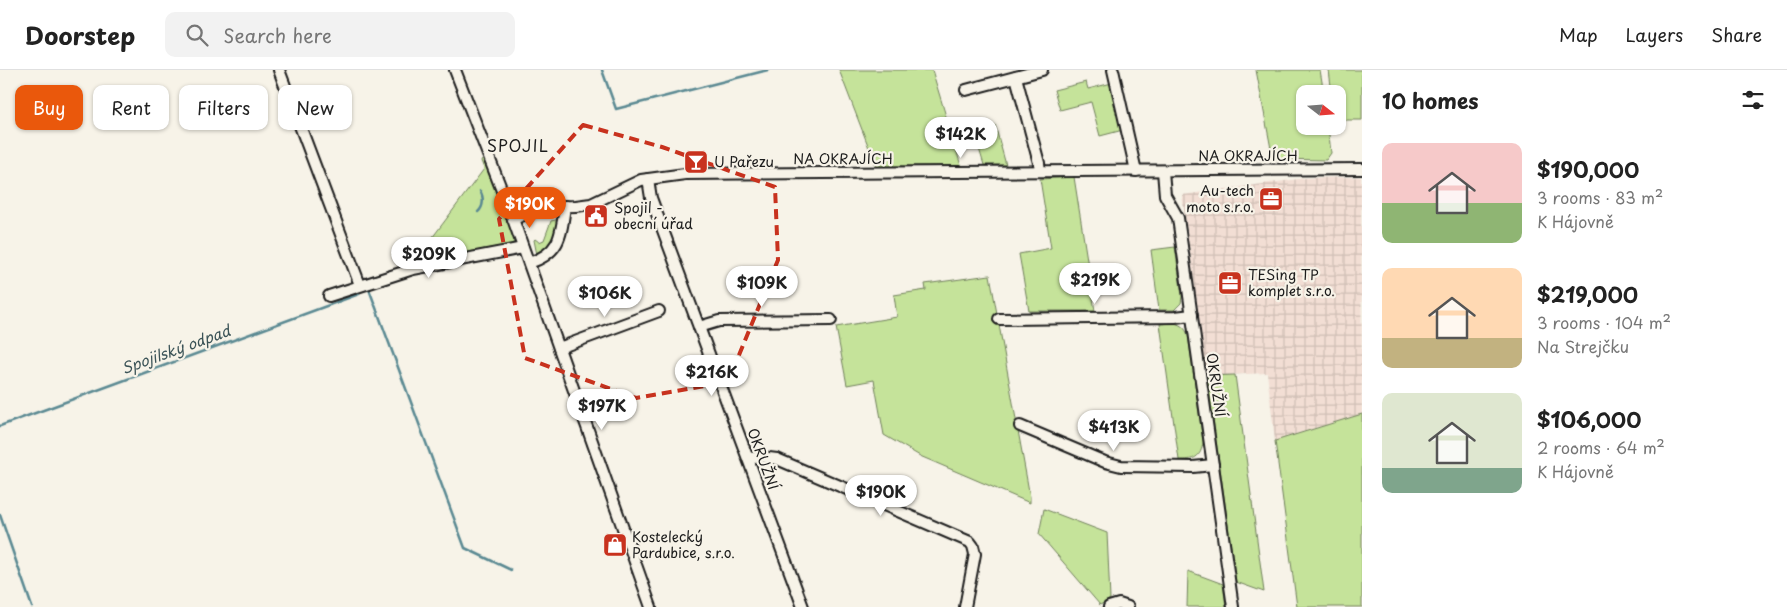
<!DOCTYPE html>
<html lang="en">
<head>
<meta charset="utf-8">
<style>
	body { margin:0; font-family:"Playpen Sans",sans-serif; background:#f2f2f2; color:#222; height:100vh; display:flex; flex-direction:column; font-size:19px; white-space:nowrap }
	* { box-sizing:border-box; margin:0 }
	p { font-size:16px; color:#767676 }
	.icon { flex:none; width:28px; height:28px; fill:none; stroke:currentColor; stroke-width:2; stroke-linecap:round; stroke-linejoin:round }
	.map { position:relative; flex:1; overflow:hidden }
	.sheet { display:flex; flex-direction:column; background:#fff; width:425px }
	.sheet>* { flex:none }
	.top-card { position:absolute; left:15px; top:15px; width:475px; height:45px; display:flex; gap:10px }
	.needle { width:32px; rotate:107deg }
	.fabs { position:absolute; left:1296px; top:15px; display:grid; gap:10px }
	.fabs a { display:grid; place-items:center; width:50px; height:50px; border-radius:10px; background:#fff; box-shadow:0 1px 4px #0004; font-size:25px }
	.price { position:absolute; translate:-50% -42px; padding:0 11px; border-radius:18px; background:#fff; color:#222; font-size:16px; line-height:32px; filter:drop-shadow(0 1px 2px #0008) }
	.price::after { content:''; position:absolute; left:50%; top:30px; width:15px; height:11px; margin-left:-8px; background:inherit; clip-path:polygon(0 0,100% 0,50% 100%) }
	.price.selected { background:#ea580c; color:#fff }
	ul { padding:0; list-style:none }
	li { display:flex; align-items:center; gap:15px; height:125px; padding:0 20px }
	li span { display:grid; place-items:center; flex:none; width:140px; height:100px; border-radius:10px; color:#555 }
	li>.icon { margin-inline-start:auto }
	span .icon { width:60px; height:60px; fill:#fffc; stroke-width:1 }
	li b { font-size:21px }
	h2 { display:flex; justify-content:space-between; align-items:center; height:60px; padding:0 20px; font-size:21px }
	.chip { padding:0 18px; border-radius:10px; background:#fff; box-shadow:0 1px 4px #0004; font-size:18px; line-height:45px }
	.chip.selected { background:#ea580c; color:#fff }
	header { display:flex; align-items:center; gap:30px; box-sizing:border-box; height:70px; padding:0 25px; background:#fff; border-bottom:1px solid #e0e0e0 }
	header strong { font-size:24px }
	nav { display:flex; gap:28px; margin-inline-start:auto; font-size:18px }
	.search { width:350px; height:45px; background:#f2f2f2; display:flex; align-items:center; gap:12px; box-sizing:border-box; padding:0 18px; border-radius:10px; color:#767676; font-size:19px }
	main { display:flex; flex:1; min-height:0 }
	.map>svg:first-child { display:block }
</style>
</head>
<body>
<header>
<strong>Doorstep</strong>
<div class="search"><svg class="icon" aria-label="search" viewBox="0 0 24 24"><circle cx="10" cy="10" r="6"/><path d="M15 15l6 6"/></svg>Search here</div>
<nav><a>Map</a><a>Layers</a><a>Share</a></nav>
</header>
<main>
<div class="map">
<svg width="1362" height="537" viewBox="0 0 1362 537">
	<defs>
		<pattern id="industrial-grid" width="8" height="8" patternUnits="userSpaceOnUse" patternTransform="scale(1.25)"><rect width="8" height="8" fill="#f2ded4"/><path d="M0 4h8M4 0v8" fill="none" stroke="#cfbeb5"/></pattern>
	</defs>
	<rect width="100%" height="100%" fill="#f7f3e8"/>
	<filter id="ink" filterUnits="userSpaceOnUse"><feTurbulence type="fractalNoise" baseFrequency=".02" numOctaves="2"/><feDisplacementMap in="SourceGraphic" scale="10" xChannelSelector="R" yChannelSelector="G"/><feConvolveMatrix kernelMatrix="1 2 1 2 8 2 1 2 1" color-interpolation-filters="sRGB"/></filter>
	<g filter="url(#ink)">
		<polygon fill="url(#industrial-grid)" points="1361,107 1362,344 1275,371 1267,303 1207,306 1182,125 1306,108"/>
		<g fill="#c5e39a" stroke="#70805b">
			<polygon points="839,0 932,0 961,96 876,96"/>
			<polygon points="1256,0 1320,0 1324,24 1305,24 1305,56 1328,56 1331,83 1326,90 1275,89 1272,84"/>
			<polygon points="1329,0 1362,0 1362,50 1339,50 1338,24 1332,24"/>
			<polygon points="1086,12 1088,19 1112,13 1123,60 1100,66 1091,32 1060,40 1054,20"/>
			<polygon points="995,55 1006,95 984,95 974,62"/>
			<polygon points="485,89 515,167 512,177 502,180 496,177 452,185 450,189 433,191 432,186 438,184 432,168 484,99 481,91"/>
			<polygon points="1074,107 1095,241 1029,241 1019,184 1051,178 1040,109"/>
			<path d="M560,149C557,165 552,178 537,185L534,170L535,169L539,172L544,170L551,151Z"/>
			<polygon points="1175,177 1182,226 1181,233 1174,240 1159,240 1151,180"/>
			<polygon points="990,205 1030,427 1030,433 920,386 884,365 874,310 847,315 836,257 897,247 894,225 926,220 925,214"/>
			<path d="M1174,253C1182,255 1185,258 1188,265L1203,372C1201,388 1194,390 1179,390L1160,254Z"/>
			<polygon points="1235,305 1264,522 1236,512 1207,306"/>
			<polygon points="1362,344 1362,537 1297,537 1275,371"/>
			<polygon points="1044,439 1107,463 1110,529 1100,535 1039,464"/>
			<polygon points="1188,501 1223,514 1226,537 1187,537"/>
		</g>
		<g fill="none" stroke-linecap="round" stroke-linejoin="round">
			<g stroke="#5a8992" stroke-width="2.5">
				<polyline points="602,0 616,39 768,0"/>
				<path d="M478,142C484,137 484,127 480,121"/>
				<polyline points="369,219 465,478 511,500"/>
				<polyline points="0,356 359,224"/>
				<polyline points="0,445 32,537"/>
			</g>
			<defs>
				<g id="minor">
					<polyline points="279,0 360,215"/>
					<polyline points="455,0 513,149 651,537"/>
					<polyline points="1113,0 1136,101"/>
					<polyline points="1016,7 1039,93 1040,101"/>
					<polyline points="966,20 1042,0"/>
					<polyline points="1163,101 1165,125 1178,148 1233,537"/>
					<polyline points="648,109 651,128 803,537"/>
					<polyline points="513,149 545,137 576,136 591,134 641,110 685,104 1362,99"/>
					<path d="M529,193C560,183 561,166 565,136"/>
					<polyline points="329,226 413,199 523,178"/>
					<polyline points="999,249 1175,247 1192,245"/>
					<polyline points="699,257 719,251 831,250"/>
					<polyline points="559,278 659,241"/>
					<polyline points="1020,356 1105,392 1121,396 1193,397 1213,395"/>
					<polyline points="748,388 761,387 777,389 970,472 973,476 975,484 965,537"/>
					<polyline points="1109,537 1119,534 1128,537"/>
				</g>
			</defs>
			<use href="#minor" stroke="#1c1c1c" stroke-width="14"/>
			<use href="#minor" stroke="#f7f3e8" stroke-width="10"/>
		</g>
	</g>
	<path fill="none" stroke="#c8321e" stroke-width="4" stroke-dasharray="10 6" stroke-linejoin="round" d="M583,55L662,77L775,117L778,190L728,312L636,328L525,288L499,149Z"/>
	<defs>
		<symbol id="bar-square" viewBox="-11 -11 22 22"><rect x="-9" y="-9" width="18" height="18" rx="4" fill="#c8321e" stroke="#f7f3e8"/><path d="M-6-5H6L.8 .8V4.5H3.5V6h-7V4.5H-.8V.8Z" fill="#fff"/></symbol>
		<symbol id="office-square" viewBox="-11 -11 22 22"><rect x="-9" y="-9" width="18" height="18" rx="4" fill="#c8321e" stroke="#f7f3e8"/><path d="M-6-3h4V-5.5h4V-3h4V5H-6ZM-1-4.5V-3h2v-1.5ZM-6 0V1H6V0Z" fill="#fff"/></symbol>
		<symbol id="civic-square" viewBox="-11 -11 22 22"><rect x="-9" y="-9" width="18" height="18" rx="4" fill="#c8321e" stroke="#f7f3e8"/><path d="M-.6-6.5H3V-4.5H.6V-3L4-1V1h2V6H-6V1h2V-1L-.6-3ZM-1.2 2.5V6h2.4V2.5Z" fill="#fff"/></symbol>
		<symbol id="shop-square" viewBox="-11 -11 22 22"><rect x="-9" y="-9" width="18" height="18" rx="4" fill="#c8321e" stroke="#f7f3e8"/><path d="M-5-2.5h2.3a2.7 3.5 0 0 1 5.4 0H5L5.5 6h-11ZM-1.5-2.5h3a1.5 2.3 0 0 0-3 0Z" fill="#fff"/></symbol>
	</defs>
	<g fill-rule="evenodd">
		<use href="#bar-square" x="682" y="78" width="28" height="28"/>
		<use href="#office-square" x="1257" y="115" width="28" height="28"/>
		<use href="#civic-square" x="582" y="132" width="28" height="28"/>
		<use href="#office-square" x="1216" y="199" width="28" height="28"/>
		<use href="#shop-square" x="601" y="461" width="28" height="28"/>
	</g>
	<g text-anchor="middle" stroke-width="4.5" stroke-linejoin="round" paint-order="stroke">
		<g font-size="14" fill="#1c1c1c" stroke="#f7f3e8">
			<text x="1248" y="91">NA OKRAJÍCH</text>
			<text x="843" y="94">NA OKRAJÍCH</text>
			<text transform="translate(1216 315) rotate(82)" y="5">OKRUŽNÍ</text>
			<text transform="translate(763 389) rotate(70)" y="5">OKRUŽNÍ</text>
		</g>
		<g font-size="14" fill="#1c1c1c" stroke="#f7f3e8" text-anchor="start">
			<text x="714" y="97">U Pařezu</text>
			<text x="1254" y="126" text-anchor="end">Au-tech<tspan x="1254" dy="16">moto s.r.o.</tspan></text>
			<text x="614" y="143">Spojil -<tspan x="614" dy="16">obecní úřad</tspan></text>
			<text x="1248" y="210">TESing TP<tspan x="1248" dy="16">komplet s.r.o.</tspan></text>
			<text x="632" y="472">Kostelecký<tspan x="632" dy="16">Pardubice, s.r.o.</tspan></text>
		</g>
		<g font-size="15" font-style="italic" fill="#3b5357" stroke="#f7f3e8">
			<text transform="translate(176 280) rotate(-20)" y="5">Spojilský odpad</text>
		</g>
		<g font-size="16" letter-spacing="1" fill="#1c1c1c" stroke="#f7f3e8">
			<text x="518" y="82">SPOJIL</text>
		</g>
	</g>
</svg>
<div class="fabs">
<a><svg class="needle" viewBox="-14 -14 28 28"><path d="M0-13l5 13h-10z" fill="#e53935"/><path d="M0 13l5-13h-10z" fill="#767676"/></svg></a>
</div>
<b class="price" style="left:961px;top:89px">$142K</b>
<b class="price selected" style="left:530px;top:159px">$190K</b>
<b class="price" style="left:429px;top:209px">$209K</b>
<b class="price" style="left:1095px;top:235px">$219K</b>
<b class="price" style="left:762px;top:238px">$109K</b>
<b class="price" style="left:605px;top:248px">$106K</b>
<b class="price" style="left:712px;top:327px">$216K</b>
<b class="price" style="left:602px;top:361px">$197K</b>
<b class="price" style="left:1114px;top:382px">$413K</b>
<b class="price" style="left:881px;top:447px">$190K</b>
<div class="top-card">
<a class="chip selected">Buy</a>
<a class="chip">Rent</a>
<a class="chip">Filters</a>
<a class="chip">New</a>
</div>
</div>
<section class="sheet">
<h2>10 homes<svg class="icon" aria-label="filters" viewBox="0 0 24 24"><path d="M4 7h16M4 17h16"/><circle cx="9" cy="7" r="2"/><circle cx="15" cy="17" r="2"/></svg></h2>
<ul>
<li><span style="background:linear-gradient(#f6c9c9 60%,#8fb573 0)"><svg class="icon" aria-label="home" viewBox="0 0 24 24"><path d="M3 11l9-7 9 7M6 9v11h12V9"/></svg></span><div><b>$190,000</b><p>3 rooms · 83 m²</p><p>K Hájovně</p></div></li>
<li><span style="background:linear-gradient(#ffd9b3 70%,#c2b280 0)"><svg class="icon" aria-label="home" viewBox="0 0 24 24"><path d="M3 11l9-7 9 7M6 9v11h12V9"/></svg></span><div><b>$219,000</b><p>3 rooms · 104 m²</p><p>Na Strejčku</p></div></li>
<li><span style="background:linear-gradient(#dfe7d0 75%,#7fa58c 0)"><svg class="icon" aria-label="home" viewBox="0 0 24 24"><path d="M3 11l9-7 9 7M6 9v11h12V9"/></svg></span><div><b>$106,000</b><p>2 rooms · 64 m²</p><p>K Hájovně</p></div></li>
</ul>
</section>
</main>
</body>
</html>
